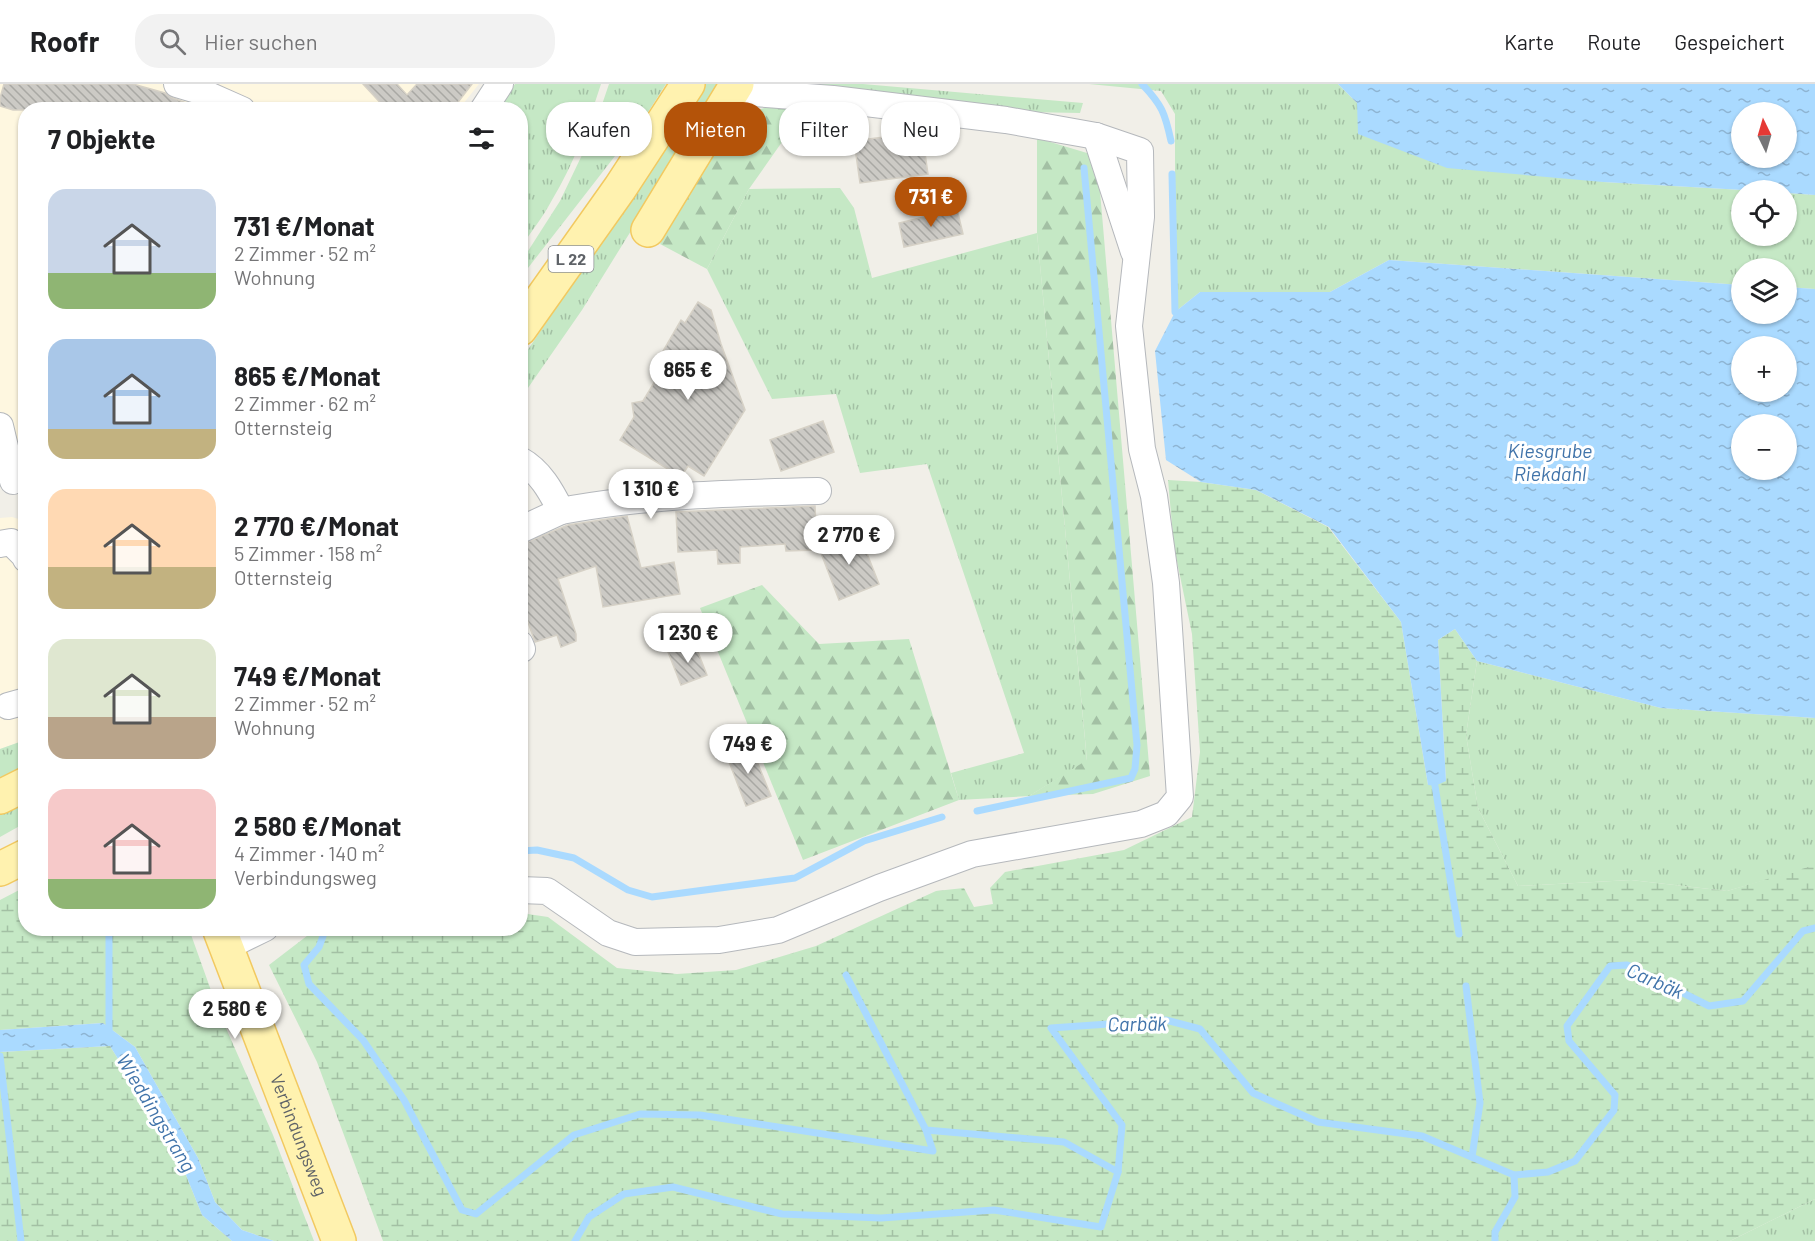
<!DOCTYPE html>
<html lang="de">
<head>
<meta charset="utf-8">
<style>
	body { margin:0; font-family:Barlow,sans-serif; background:#f2f2f2; color:#202124; height:100vh; display:flex; flex-direction:column; font-size:22px; white-space:nowrap }
	* { box-sizing:border-box; margin:0 }
	p { font-size:20px; color:#757577 }
	.icon { flex:none; width:33px; height:33px; fill:none; stroke:currentColor; stroke-width:2; stroke-linecap:round; stroke-linejoin:round }
	.map { position:relative; flex:1; overflow:hidden }
	.side { position:absolute; left:18px; top:18px; width:510px; height:834px; display:flex; flex-direction:column; background:#fff; border-radius:24px; box-shadow:0 2px 4px #0004 }
	.side>* { flex:none }
	.guide { position:absolute; left:546px; top:18px; width:570px; height:54px; display:flex; gap:12px }
	.needle { width:39px; rotate:355deg }
	.tools { position:absolute; left:1731px; top:18px; display:grid; gap:12px }
	.tools a { display:grid; place-items:center; width:66px; height:66px; border-radius:50%; background:#fff; box-shadow:0 2px 4px #0004; font-size:30px }
	.price { position:absolute; translate:-50% -51px; padding:0 14px; border-radius:21px; background:#fff; color:#222; font-size:20px; line-height:39px; filter:drop-shadow(0 2px 3px #0008) }
	.price::after { content:''; position:absolute; left:50%; top:36px; width:18px; height:14px; margin-left:-9px; background:inherit; clip-path:polygon(0 0,100% 0,50% 100%) }
	.price.current { background:#b45309; color:#fff }
	ul { padding:0; list-style:none }
	li { display:flex; align-items:center; gap:18px; height:150px; padding:0 30px }
	li span { display:grid; place-items:center; flex:none; width:168px; height:120px; border-radius:18px; color:#555 }
	li>.icon { margin-inline-start:auto }
	span .icon { width:72px; height:72px; fill:#fffc; stroke-width:1 }
	li b { font-size:26px }
	h2 { display:flex; justify-content:space-between; align-items:center; height:72px; padding:0 30px; font-size:26px }
	.chip { padding:0 21px; border-radius:24px; background:#fff; box-shadow:0 2px 4px #0004; font-size:21px; line-height:54px }
	.chip.current { background:#b45309; color:#fff }
	header { display:flex; align-items:center; gap:36px; box-sizing:border-box; height:84px; padding:0 30px; background:#fff; border-bottom:2px solid #e0e0e0 }
	header strong { font-size:28px }
	nav { display:flex; gap:33px; margin-inline-start:auto; font-size:21px }
	.search { width:420px; height:54px; background:#f2f2f2; display:flex; align-items:center; gap:15px; box-sizing:border-box; padding:0 21px; border-radius:24px; color:#757577; font-size:22px }
	.map>svg:first-child { display:block }
</style>
</head>
<body>
<header>
<strong>Roofr</strong>
<div class="search"><svg class="icon" aria-label="search" viewBox="0 0 24 24"><circle cx="10" cy="10" r="6"/><path d="M15 15l6 6"/></svg>Hier suchen</div>
<nav><a>Karte</a><a>Route</a><a>Gespeichert</a></nav>
</header>
<div class="map">
<svg width="1815" height="1157" viewBox="0 0 1815 1157">
	<defs>
		<pattern id="grass-tufts" width="24" height="20" patternUnits="userSpaceOnUse" patternTransform="scale(1.5)"><rect width="24" height="20" fill="#c5e8c5"/><path d="M3 7l-1-3M5 7V3M7 7l1-3M15 17l-1-3M17 17v-4M19 17l1-3" fill="none" stroke="#a3c0a4"/></pattern>
		<pattern id="forest-firs" width="22" height="20" patternUnits="userSpaceOnUse" patternTransform="scale(1.5)"><rect width="22" height="20" fill="#c5e8c5"/><path d="M5 1l3.5 6h-7zM16 11l3.5 6h-7z" fill="#a3c0a4"/></pattern>
		<pattern id="wetland-marsh" width="20" height="14" patternUnits="userSpaceOnUse" patternTransform="scale(1.5)"><rect width="20" height="14" fill="#c5e8c5"/><path d="M1 5h8M5 5V1M11 12h8M15 12V8" fill="none" stroke="#a3c0a4"/></pattern>
		<pattern id="water-ripples" width="26" height="14" patternUnits="userSpaceOnUse" patternTransform="scale(1.5)"><rect width="26" height="14" fill="#aadaff"/><path d="M2 4q2-2 4 0t4 0M15 11q2-2 4 0t4 0" fill="none" stroke="#8eb4d2"/></pattern>
		<pattern id="building-back-hatch" width="6" height="6" patternUnits="userSpaceOnUse" patternTransform="scale(1.5)"><rect width="6" height="6" fill="#cccac5"/><path d="M-1 5l2 2M0 0l6 6M5-1l2 2" fill="none" stroke="#a9a8a4"/></pattern>
	</defs>
	<rect width="100%" height="100%" fill="#f1efe8"/>
	<g fill="#fef7e0">
		<polygon points="0,0 479,0 459,25 26,26 25,360 0,365"/>
		<polygon points="12,433 25,437 26,656 0,665 0,434"/>
	</g>
	<g fill="url(#grass-tufts)">
		<path d="M515,0H601C588,40 574,80 552,116C543,133 531,148 521,163L520,26H497Z"/>
		<polygon points="609,0 666,0 643,36 521,193 521,178 560,117 592,50"/>
		<polygon points="702,0 722,0 582,226 521,314 521,276 633,109"/>
		<polygon points="789,0 863,0 1083,19 1080,29 980,27"/>
		<polygon points="1089,0 1338,0 1357,19 1603,98 1743,106 1742,106 1742,152 1786,152 1787,109 1815,111 1815,205 1787,203 1786,184 1742,184 1741,201 1389,176 1330,208 1200,208 1175,228 1175,30 1161,7"/>
		<polygon points="840,104 854,124 872,194 1037,149 1087,677 1029,712 959,716 951,689 1024,669 927,380 860,389 836,310 772,315 707,185 749,105"/>
		<polygon points="1477,577 1661,624 1815,634 1815,782 1727,807 1631,796 1518,802 1478,724 1466,651"/>
		<polygon points="25,656 25,685 0,697 0,665"/>
		<polygon points="25,714 25,739 0,753 0,726"/>
		<polygon points="1815,1115 1815,1157 1730,1157"/>
	</g>
	<g fill="url(#forest-firs)">
		<polygon points="767,23 848,27 833,58 782,58 749,105 707,185 660,160 735,34"/>
		<polygon points="1037,54 1097,72 1150,692 1093,710 1029,712 1087,676 1037,149"/>
		<polygon points="762,501 819,560 909,555 959,716 803,776 700,524"/>
	</g>
	<g fill="url(#wetland-marsh)">
		<polygon points="1168,396 1201,398 1256,406 1328,443 1401,538 1428,701 1446,697 1438,556 1455,545 1477,577 1466,651 1478,724 1518,802 1631,796 1727,807 1815,781 1815,1115 1730,1157 383,1157 317,978 269,881 316,845 520,844 521,829 548,833 617,884 677,890 736,886 816,862 936,807 964,804 974,823 993,820 990,804 1005,788 1124,766 1192,733 1200,668 1192,550 1174,463"/>
		<polygon points="25,803 26,844 189,845 218,926 273,1051 314,1157 274,1157 242,1146 215,1118 198,1074 135,963 103,939 0,946 0,816"/>
		<polygon points="110,962 178,1071 202,1131 232,1157 0,1157 0,968"/>
	</g>
	<g fill="url(#water-ripples)" fill-rule="evenodd">
		<path d="M1338,0H1815V111L1787,109L1786,106H1743L1603,98L1447,84L1358,50L1357,19ZM1742,28H1786V74H1742Z"/>
		<path d="M1389,176L1741,201L1742,230H1786L1787,203L1815,205V634L1661,624L1477,577L1455,545L1438,556L1446,697L1435,702L1428,701L1401,538L1329,443L1256,406L1201,398L1166,376L1155,267L1175,228L1200,208H1330ZM1742,262H1786V308H1742ZM1742,340H1786V386H1742Z"/>
		<polygon points="103,939 135,963 198,1074 215,1118 242,1146 274,1157 232,1157 202,1131 178,1071 110,962 0,968 0,946"/>
	</g>
	<g fill="none" stroke-linecap="round" stroke-linejoin="round">
		<g stroke="#aadaff" stroke-width="7">
			<path d="M1142,0C1162,21 1165,29 1171,57"/>
			<polyline points="1172,90 1175,228"/>
			<polyline points="1435,702 1459,850"/>
			<polyline points="977,727 1131,694 1135,685 1137,661 1084,84"/>
			<polyline points="520,767 537,766 574,774 628,806 652,813 795,794 864,757 942,733"/>
			<polyline points="326,844 319,863 304,881 309,900 363,956 404,1016 462,1126 476,1130 574,1051 640,1030 700,1031 933,1067 926,1046"/>
			<polyline points="846,891 926,1046 1064,1058 1118,1088"/>
			<polyline points="1466,902 1480,1019 1472,1073"/>
			<polyline points="109,952 109,844"/>
			<polyline points="0,972 21,1157"/>
			<polyline points="575,1157 589,1133 624,1110 673,1103 782,1130 881,1134 994,1126 1101,1143 1118,1088 1122,1041 1051,944 1166,936 1200,945 1253,1009 1318,1038 1422,1052 1514,1091 1548,1088 1575,1077 1614,1026 1615,1011 1569,957 1567,942 1610,882 1627,881 1709,922 1743,917 1803,847 1815,844"/>
			<polyline points="1495,1157 1495,1148 1515,1113 1514,1091"/>
		</g>
	</g>
	<g fill="url(#building-back-hatch)" stroke="#d6d1c6" stroke-width="1.5">
		<polygon points="4,0 133,0 165,9 173,14 202,25 13,26 0,22 0,14"/>
		<polygon points="363,0 397,0 407,11 417,0 472,0 452,26 387,26"/>
		<polygon points="922,48 928,90 860,99 854,57"/>
		<polygon points="957,125 963,150 904,163 899,139"/>
		<polygon points="698,218 711,226 721,260 745,326 704,392 688,382 681,393 620,356 634,333 632,319 643,317 666,279 659,274 681,236 685,239"/>
		<polygon points="823,337 834,368 781,387 770,356"/>
		<polygon points="815,422 817,466 786,467 785,460 740,463 740,479 718,480 717,466 678,468 676,428"/>
		<polygon points="627,432 641,484 674,478 680,510 603,523 596,482 558,495 576,550 576,557 561,563 557,551 535,558 520,515 520,461 568,441"/>
		<polygon points="859,449 879,500 839,516 819,464"/>
		<polygon points="694,558 707,591 681,601 668,568"/>
		<polygon points="750,660 771,712 746,722 726,670"/>
	</g>
	<g fill="none" stroke-linecap="round" stroke-linejoin="round">
		<defs>
			<g id="minor">
				<polyline points="177,0 197,6 242,26"/>
				<polyline points="483,26 500,0"/>
				<polyline points="1096,52 1134,168"/>
				<polyline points="0,342 13,397"/>
				<path d="M520,376C540,387 551,407 561,427C646,411 732,409 818,407"/>
				<polyline points="520,446 561,427"/>
				<polyline points="0,460 11,458 24,471 26,475"/>
				<polyline points="520,560 522,565"/>
				<polyline points="8,622 26,617"/>
				<polyline points="520,806 547,807 608,849 635,858 719,856 778,846 879,804 972,770 1141,740 1166,730 1180,713 1166,499 1154,412 1142,365 1129,242 1141,133 1140,67 1096,52 1006,36 833,15 753,9 736,2"/>
				<polyline points="226,863 265,844"/>
			</g>
			<g id="major">
				<polyline points="648,146 737,0"/>
				<polyline points="520,245 620,104 688,0"/>
				<polyline points="0,713 26,700"/>
				<polyline points="0,785 26,772"/>
				<path id="s1" d="M219,844L339,1157"/>
			</g>
		</defs>
		<use href="#minor" stroke="#b5b8bc" stroke-width="28"/>
		<use href="#major" stroke="#f2c960" stroke-width="36"/>
		<use href="#minor" stroke="#fff" stroke-width="26"/>
		<use href="#major" stroke="#fff2af" stroke-width="33"/>
	</g>
	<g text-anchor="middle" stroke-width="6" stroke-linejoin="round" paint-order="stroke">
		<rect fill="#fff" stroke="#8f9295" stroke-width="1.5" x="548.5" y="162" width="45" height="26" rx="4.5"/>
		<g font-size="16" font-weight="bold" fill="#5f6368">
			<text x="571" y="181">L 22</text>
		</g>
		<g font-size="18" fill="#5f6368" stroke="#fff">
			<text dy="6" stroke="none"><textPath href="#s1" startOffset="222">Verbindungsweg</textPath></text>
		</g>
		<g font-size="20" font-style="italic" fill="#4174aa" stroke="#fff">
			<text x="1550" y="374">Kiesgrube<tspan x="1550" dy="23">Riekdahl</tspan></text>
			<text transform="translate(1655 897) rotate(24)" y="7">Carbäk</text>
			<text transform="translate(1137 940) rotate(-1)" y="7">Carbäk</text>
			<text transform="translate(156 1029) rotate(59)" y="7">Wieddingstrang</text>
		</g>
	</g>
</svg>
<div class="tools">
<a><svg class="needle" viewBox="-14 -14 28 28"><path d="M0-13l5 13h-10z" fill="#e53935"/><path d="M0 13l5-13h-10z" fill="#757577"/></svg></a>
<a><svg class="icon" aria-label="locate" viewBox="0 0 24 24"><circle cx="12" cy="12" r="6"/><path d="M12 2v4M12 18v4M2 12h4M18 12h4"/></svg></a>
<a><svg class="icon" aria-label="layers" viewBox="0 0 24 24"><path d="M12 4l9 5-9 5-9-5zM3 14l9 5 9-5"/></svg></a>
<a>+</a>
<a>−</a>
</div>
<b class="price current" style="left:931px;top:144px">731 €</b>
<b class="price" style="left:688px;top:317px">865 €</b>
<b class="price" style="left:651px;top:436px">1 310 €</b>
<b class="price" style="left:849px;top:482px">2 770 €</b>
<b class="price" style="left:688px;top:580px">1 230 €</b>
<b class="price" style="left:748px;top:691px">749 €</b>
<b class="price" style="left:235px;top:956px">2 580 €</b>
<div class="guide">
<a class="chip">Kaufen</a>
<a class="chip current">Mieten</a>
<a class="chip">Filter</a>
<a class="chip">Neu</a>
</div>
<section class="side">
<h2>7 Objekte<svg class="icon" aria-label="filters" viewBox="0 0 24 24"><path d="M4 7h16M4 17h16"/><circle cx="9" cy="7" r="2"/><circle cx="15" cy="17" r="2"/></svg></h2>
<ul>
<li><span style="background:linear-gradient(#c9d6e8 70%,#8fb573 0)"><svg class="icon" aria-label="home" viewBox="0 0 24 24"><path d="M3 11l9-7 9 7M6 9v11h12V9"/></svg></span><div><b>731 €/Monat</b><p>2 Zimmer · 52 m²</p><p>Wohnung</p></div></li>
<li><span style="background:linear-gradient(#a9c7e8 75%,#c2b280 0)"><svg class="icon" aria-label="home" viewBox="0 0 24 24"><path d="M3 11l9-7 9 7M6 9v11h12V9"/></svg></span><div><b>865 €/Monat</b><p>2 Zimmer · 62 m²</p><p>Otternsteig</p></div></li>
<li><span style="background:linear-gradient(#ffd9b3 65%,#c2b280 0)"><svg class="icon" aria-label="home" viewBox="0 0 24 24"><path d="M3 11l9-7 9 7M6 9v11h12V9"/></svg></span><div><b>2 770 €/Monat</b><p>5 Zimmer · 158 m²</p><p>Otternsteig</p></div></li>
<li><span style="background:linear-gradient(#dfe7d0 65%,#b9a48a 0)"><svg class="icon" aria-label="home" viewBox="0 0 24 24"><path d="M3 11l9-7 9 7M6 9v11h12V9"/></svg></span><div><b>749 €/Monat</b><p>2 Zimmer · 52 m²</p><p>Wohnung</p></div></li>
<li><span style="background:linear-gradient(#f6c9c9 75%,#8fb573 0)"><svg class="icon" aria-label="home" viewBox="0 0 24 24"><path d="M3 11l9-7 9 7M6 9v11h12V9"/></svg></span><div><b>2 580 €/Monat</b><p>4 Zimmer · 140 m²</p><p>Verbindungsweg</p></div></li>
</ul>
</section>
</div>
</body>
</html>
